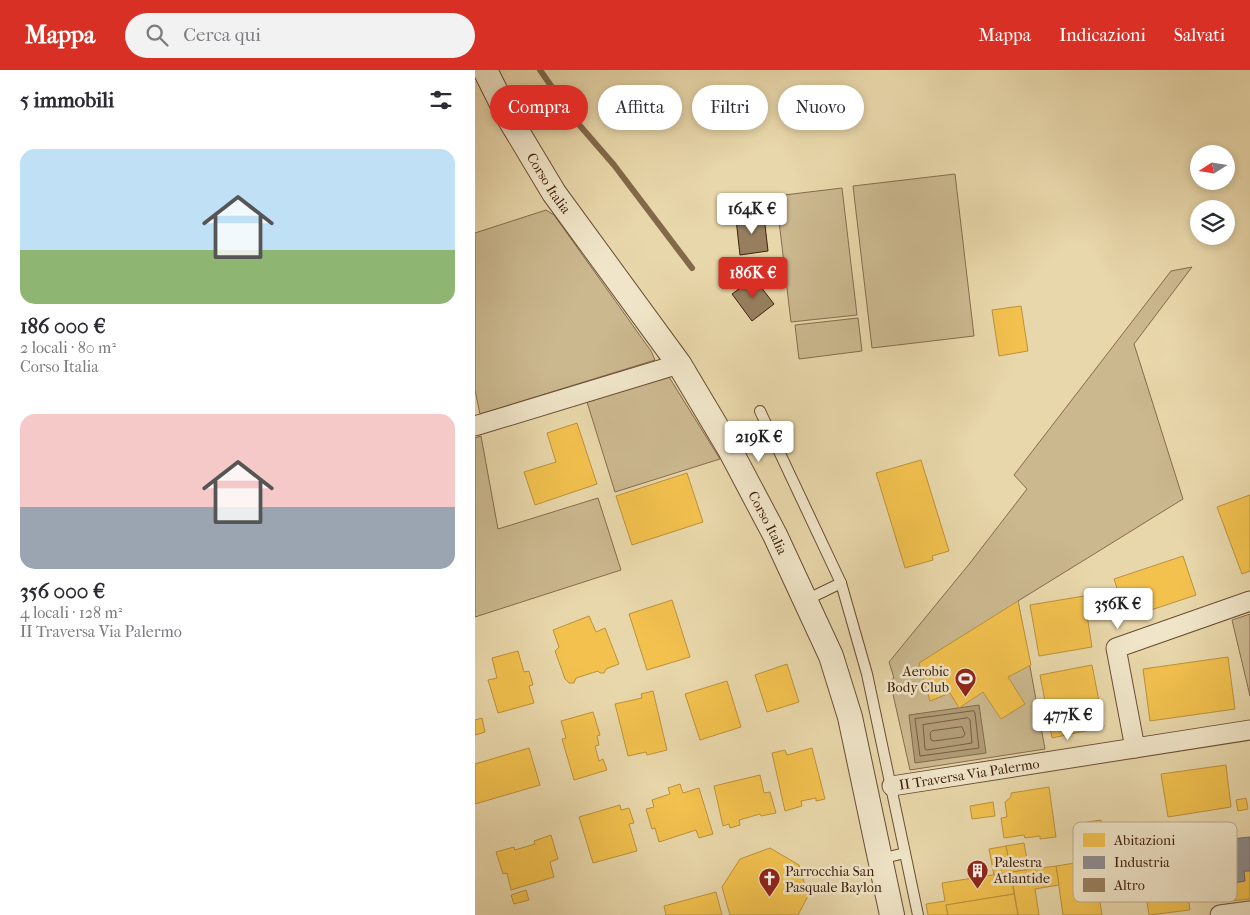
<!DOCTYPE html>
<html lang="it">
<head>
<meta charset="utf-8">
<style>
	body { margin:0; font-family:"IM FELL French Canon",serif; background:#f2f2f3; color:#2b2b33; height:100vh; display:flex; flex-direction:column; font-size:19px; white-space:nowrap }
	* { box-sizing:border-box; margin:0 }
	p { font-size:16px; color:#7c7c81 }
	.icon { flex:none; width:28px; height:28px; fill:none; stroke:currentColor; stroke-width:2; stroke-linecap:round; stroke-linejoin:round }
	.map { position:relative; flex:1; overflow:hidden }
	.sheet { display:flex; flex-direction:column; background:#fff; width:475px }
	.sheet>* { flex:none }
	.top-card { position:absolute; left:15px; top:15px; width:475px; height:45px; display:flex; gap:10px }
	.needle { width:32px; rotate:258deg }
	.buttons { position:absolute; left:715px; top:75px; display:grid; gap:10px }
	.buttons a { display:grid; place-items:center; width:45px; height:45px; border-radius:50%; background:#fff; box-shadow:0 2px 8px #0003; font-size:25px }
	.price { position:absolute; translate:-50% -42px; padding:0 11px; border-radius:5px; background:#fff; color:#222; font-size:16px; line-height:32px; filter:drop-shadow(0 1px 2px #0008) }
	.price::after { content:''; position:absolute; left:50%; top:30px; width:15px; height:11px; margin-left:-8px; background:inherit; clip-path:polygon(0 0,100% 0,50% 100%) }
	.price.selected { background:#d93025; color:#fff }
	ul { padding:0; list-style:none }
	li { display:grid; align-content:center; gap:10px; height:265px; padding:0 20px }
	li span { display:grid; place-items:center; height:155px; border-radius:15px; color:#555 }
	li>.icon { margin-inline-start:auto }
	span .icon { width:90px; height:90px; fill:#fffc; stroke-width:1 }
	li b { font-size:21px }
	h2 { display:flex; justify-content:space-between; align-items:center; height:60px; padding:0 20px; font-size:21px }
	.chip { padding:0 18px; border-radius:22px; background:#fff; box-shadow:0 2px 8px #0003; font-size:18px; line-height:45px }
	.chip.selected { background:#d93025; color:#fff }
	header { display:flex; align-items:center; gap:30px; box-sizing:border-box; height:70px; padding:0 25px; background:#d93025; color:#fff }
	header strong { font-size:24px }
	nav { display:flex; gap:28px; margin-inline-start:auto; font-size:18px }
	.search { width:350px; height:45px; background:#f2f2f3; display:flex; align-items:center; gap:12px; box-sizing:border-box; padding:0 18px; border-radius:28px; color:#7c7c81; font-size:19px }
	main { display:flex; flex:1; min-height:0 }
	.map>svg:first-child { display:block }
</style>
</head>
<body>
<header>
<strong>Mappa</strong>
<div class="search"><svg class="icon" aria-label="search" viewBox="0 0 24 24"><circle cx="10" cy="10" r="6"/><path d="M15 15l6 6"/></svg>Cerca qui</div>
<nav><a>Mappa</a><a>Indicazioni</a><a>Salvati</a></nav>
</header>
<main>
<section class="sheet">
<h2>5 immobili<svg class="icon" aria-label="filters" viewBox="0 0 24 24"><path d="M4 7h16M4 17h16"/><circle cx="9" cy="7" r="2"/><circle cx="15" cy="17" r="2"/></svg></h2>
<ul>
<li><span style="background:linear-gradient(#bfe0f5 65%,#8fb573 0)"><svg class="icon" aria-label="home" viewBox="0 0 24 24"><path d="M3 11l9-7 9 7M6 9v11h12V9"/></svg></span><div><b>186 000 €</b><p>2 locali · 80 m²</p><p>Corso Italia</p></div></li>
<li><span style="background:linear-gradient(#f6c9c9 60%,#9aa5b1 0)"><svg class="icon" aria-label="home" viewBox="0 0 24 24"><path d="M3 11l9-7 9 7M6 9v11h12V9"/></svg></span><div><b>356 000 €</b><p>4 locali · 128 m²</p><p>II Traversa Via Palermo</p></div></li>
</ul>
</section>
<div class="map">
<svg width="775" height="845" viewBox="0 0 775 845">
	<rect width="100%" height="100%" fill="#e8d7aa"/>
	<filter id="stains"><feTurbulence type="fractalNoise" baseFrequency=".004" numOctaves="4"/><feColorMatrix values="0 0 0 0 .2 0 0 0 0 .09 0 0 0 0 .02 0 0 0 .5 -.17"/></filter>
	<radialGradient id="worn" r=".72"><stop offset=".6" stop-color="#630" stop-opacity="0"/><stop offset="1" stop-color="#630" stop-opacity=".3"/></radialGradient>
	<g fill="#cbb88f" stroke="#866c4e">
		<polygon points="480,104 499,266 397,278 378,116"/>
		<polygon points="367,118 382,245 316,252 301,126"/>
		<polygon points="71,140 79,145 176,281 180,290 5,344 0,320 0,163"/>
		<polygon points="717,197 659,274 708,429 543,531 570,679 435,700 415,611 419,608 414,592 495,493 552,419 539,405 696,201"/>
		<polygon points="383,248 387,281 324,289 320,255"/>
		<polygon points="194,307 245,389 140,422 112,332 188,308"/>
		<polygon points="6,366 23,459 123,428 146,500 0,547 0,368"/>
		<polygon points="775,544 775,626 757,550"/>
	</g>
	<polygon fill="#af9974" stroke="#83694a" points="504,635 511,683 440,693 434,645"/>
	<g fill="#f2c14e" stroke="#bd913a">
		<polygon points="546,236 553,281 524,286 517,240"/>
		<polygon points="102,353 122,414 60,435 49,402 81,392 72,363"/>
		<polygon points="446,390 474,481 457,486 458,490 430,498 401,403"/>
		<polygon points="212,403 228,452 157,475 141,426"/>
		<polygon points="775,425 775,501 767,504 742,437"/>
		<polygon points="708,486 721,525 652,548 639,509"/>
		<polygon points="609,526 617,577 564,586 555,535"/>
		<polygon points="197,530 215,587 172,600 154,544"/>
		<polygon points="543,531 556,595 533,607 550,634 526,649 508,622 484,638 475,623 455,631 444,593"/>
		<polygon points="114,546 121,562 130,558 144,594 131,599 129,603 125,603 123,601 101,608 99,613 94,613 90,609 80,581 84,577 78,560"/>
		<polygon points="43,581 49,602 54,601 58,615 54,616 59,633 23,643 13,610 22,608 17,588"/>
		<polygon points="753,587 760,639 675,651 668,599"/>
		<polygon points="312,594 324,632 292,642 280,605"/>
		<polygon points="617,595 629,657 577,668 565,605"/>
		<polygon points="252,611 266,657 225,670 210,624"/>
		<polygon points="178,621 192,680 172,685 171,682 153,686 140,634 167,628 166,624"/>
		<polygon points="118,642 125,665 122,666 124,675 120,676 124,691 128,689 132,700 99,710 87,669 91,668 86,651"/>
		<polygon points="7,648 10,662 0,665 0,650"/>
		<polygon points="54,678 65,715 0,734 0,694"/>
		<polygon points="337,678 350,729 341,731 341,728 326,731 327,736 310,741 297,683 310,680 312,685"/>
		<polygon points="751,695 756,737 693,747 686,704"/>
		<polygon points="285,705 289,723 295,722 301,743 286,746 285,744 264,750 265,755 255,758 254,754 248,756 239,716"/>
		<polygon points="205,714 208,723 224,718 238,764 224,768 221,760 184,772 180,758 177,759 171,739 179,737 177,730 195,724 193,718"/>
		<polygon points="574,717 581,767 565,769 565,766 550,768 549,765 529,768 526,748 532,747 530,732 536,727 536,723"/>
		<polygon points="771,728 773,739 763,741 761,730"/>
		<polygon points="518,732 520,746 497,749 495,736"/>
		<polygon points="145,735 146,740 154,738 159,753 154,754 162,781 118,793 104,747"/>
		<polygon points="626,750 627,761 613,763 612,752"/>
		<polygon points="76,765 83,789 75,792 79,807 36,820 32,803 28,804 21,782 39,777 40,780 60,774 59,771"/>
		<polygon points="549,773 554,800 536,802 531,776"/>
		<polygon points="531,776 536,802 519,805 514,779"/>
		<polygon points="295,778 324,795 333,826 323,845 255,845 247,817 265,789"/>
		<polygon points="678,780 680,797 708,793 715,840 674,845 664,782"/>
		<polygon points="645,786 648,809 622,813 627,845 588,845 581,796"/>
		<polygon points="581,796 584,815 560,819 564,845 543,845 536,802"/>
		<polygon points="769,801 775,801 775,829 755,831 753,814 770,811"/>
		<polygon points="536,802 539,824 471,835 473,845 453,845 451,834 470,831 467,813"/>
		<polygon points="51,820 54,830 39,834 36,825"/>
		<polygon points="241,822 247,845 191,845 189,836"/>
		<polygon points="539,824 543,845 473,845 471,835"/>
	</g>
	<polygon fill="#8d8d92" stroke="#766c6a" points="775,767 775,801 769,801 770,811 753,814 747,770"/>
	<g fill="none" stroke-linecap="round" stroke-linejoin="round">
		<g stroke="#785c40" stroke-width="1">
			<polygon points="499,641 500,643 504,678 445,686 440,649"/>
			<polygon points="493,648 495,650 497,673 452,680 450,679 448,655"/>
			<polygon points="487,657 490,664 488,667 459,671 456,670 455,663 457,661"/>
		</g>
		<polyline stroke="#83694a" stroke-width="6" points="65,0 100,50 139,95 217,198"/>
	</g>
	<g fill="#977f5e" stroke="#40200c">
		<polygon points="289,146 293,181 265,185 261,149"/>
		<polygon points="279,208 299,234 277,251 257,224"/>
	</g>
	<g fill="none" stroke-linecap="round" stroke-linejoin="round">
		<defs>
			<g id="service">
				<polyline points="285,341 366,513 392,604 430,783 405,789"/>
				<polyline points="331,530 366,513"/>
				<polyline points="430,783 443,845"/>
			</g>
			<g id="minor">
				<polyline points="0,356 204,294"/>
				<polyline points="660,678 641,578 775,531"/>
				<path id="s1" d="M417,716L775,660"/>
				<polyline points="745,845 775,841"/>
			</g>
			<g id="tertiary">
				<path id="s2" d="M10,0L34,48L79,123L204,294L254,378L300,465L356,586L375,647L417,845"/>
			</g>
		</defs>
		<use href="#service" stroke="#6a4e34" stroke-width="12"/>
		<use href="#minor" stroke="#6a4e34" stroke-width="21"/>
		<use href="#tertiary" stroke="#6a4e34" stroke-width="26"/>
		<use href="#service" stroke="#f0e5c8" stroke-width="10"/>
		<use href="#minor" stroke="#f0e5c8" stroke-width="19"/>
		<use href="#tertiary" stroke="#f0e5c8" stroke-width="24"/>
	</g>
	<defs>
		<symbol id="stadium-pin" viewBox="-11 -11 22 30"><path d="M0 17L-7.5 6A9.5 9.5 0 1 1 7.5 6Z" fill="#8f2418" stroke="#f0e5c8"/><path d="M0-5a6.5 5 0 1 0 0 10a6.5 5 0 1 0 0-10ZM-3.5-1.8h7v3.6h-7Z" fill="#fff"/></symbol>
		<symbol id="building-pin" viewBox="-11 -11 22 30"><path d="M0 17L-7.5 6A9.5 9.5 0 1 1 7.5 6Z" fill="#8f2418" stroke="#f0e5c8"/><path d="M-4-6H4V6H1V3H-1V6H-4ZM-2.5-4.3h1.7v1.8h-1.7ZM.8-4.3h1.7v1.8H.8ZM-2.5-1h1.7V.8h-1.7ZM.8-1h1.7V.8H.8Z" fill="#fff"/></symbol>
		<symbol id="church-pin" viewBox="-11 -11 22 30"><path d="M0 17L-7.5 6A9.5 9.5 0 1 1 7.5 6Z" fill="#8f2418" stroke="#f0e5c8"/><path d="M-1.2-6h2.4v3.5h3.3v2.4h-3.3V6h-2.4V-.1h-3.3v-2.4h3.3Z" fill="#fff"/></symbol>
	</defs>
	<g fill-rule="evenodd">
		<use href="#stadium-pin" x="478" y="596" width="25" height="34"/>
		<use href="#building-pin" x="490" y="788" width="25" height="34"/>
		<use href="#church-pin" x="282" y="796" width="25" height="34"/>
	</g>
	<g text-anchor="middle" stroke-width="5" stroke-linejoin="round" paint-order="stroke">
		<g font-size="14" fill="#40200c" stroke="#f0e5c8">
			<text dy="5" stroke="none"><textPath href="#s2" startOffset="130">Corso Italia</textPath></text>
			<text dy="5" stroke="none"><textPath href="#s2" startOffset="535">Corso Italia</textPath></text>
			<text dy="5" stroke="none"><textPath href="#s1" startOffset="78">II Traversa Via Palermo</textPath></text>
		</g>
		<g font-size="14" fill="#40200c" stroke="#f0e5c8" text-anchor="start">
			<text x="474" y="606" text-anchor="end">Aerobic<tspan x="474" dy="16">Body Club</tspan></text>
			<text x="519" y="797">Palestra<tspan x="519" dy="16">Atlantide</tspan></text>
			<text x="310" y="806">Parrocchia San<tspan x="310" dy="16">Pasquale Baylon</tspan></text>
		</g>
	</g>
	<rect x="598" y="752" width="164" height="80" rx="8" fill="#f0e5c8" stroke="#bbaa90" stroke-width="1"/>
	<rect x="608" y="763" width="22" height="14" fill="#f2c14e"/>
	<rect x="608" y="786" width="22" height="13" fill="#8d8d92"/>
	<rect x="608" y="808" width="22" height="14" fill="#977f5e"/>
	<g font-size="14" fill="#40200c">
		<text x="639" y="775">Abitazioni</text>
		<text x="639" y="797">Industria</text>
		<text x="639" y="820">Altro</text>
	</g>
	<rect width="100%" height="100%" filter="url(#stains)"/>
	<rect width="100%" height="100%" fill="url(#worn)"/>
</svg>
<div class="buttons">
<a><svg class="needle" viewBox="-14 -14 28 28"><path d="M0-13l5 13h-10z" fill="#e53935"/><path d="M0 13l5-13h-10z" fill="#7c7c81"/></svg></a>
<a><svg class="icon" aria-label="layers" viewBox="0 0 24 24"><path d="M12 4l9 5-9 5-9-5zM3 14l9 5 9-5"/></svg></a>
</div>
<b class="price" style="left:277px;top:165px">164K €</b>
<b class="price selected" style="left:278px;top:229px">186K €</b>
<b class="price" style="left:284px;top:393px">219K €</b>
<b class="price" style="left:643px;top:560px">356K €</b>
<b class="price" style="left:593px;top:671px">477K €</b>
<div class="top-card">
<a class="chip selected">Compra</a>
<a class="chip">Affitta</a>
<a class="chip">Filtri</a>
<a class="chip">Nuovo</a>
</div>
</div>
</main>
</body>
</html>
